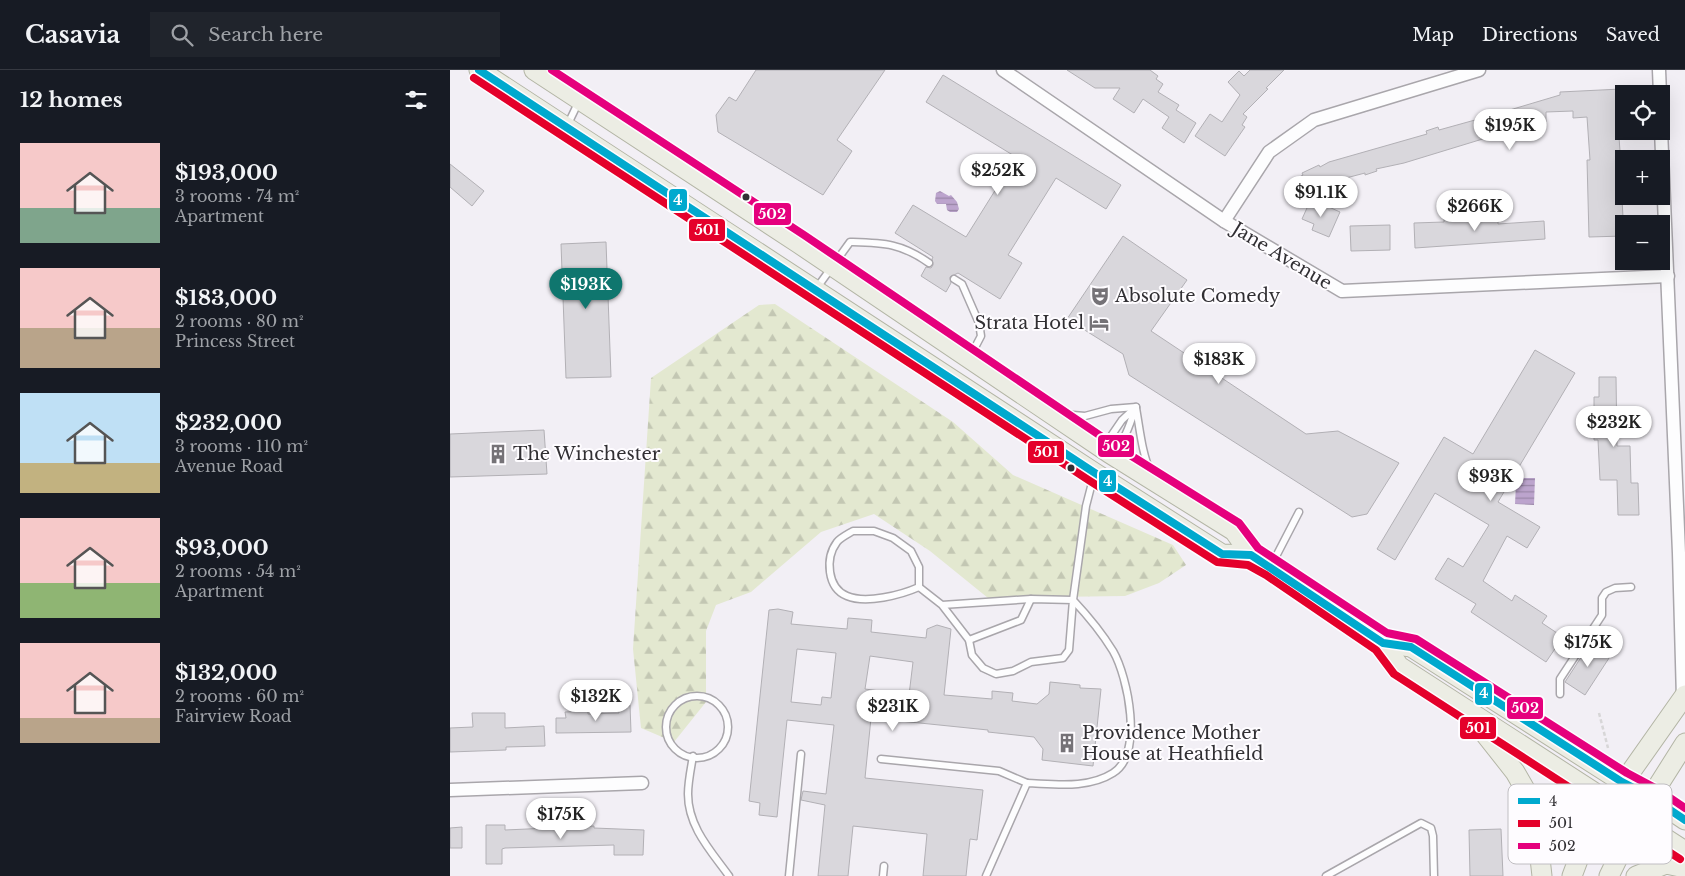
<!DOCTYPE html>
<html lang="en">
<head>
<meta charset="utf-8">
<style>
	body { margin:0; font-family:"Libre Baskerville",serif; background:#20242c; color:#f1f3f6; height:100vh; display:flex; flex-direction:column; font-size:19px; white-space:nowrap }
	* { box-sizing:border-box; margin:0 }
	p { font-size:16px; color:#9ea1a6 }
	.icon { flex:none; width:28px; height:28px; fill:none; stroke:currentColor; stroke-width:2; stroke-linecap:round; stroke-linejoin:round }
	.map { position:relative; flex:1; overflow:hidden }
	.drawer { display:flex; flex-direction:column; background:#171b24; width:450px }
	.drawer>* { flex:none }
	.controls { position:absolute; left:1165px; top:15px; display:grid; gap:10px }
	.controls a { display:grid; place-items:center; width:55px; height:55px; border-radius:0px; background:#171b24; box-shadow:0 5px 20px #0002; font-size:25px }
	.price { position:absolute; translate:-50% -42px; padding:0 11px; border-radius:18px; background:#fff; color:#222; font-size:16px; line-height:32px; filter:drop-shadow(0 1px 2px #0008) }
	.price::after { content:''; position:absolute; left:50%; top:30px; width:15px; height:11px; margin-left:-8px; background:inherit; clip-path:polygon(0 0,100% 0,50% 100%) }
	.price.on { background:#0f766e; color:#fff }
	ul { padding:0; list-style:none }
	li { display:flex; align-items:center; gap:15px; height:125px; padding:0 20px }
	li span { display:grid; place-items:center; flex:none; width:140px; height:100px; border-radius:0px; color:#555 }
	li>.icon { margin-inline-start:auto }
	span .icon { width:60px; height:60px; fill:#fffc; stroke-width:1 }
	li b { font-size:21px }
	h2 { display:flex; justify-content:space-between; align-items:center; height:60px; padding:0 20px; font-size:21px }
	header { display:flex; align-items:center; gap:30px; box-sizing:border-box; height:70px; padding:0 25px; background:#171b24; border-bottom:1px solid #363941 }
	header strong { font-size:24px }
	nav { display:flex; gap:28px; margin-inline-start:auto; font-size:18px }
	.search { width:350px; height:45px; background:#20242c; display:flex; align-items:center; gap:12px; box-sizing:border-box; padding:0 18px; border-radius:0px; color:#9ea1a6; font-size:19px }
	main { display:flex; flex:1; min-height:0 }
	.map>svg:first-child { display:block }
</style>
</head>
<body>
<header>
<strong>Casavia</strong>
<div class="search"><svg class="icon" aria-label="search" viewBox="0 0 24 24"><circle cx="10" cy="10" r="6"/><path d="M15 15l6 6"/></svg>Search here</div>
<nav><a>Map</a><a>Directions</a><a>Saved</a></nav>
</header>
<main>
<section class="drawer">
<h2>12 homes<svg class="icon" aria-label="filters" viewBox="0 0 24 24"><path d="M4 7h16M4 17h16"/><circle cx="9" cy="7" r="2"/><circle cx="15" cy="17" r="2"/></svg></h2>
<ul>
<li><span style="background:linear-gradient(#f6c9c9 65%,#7fa58c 0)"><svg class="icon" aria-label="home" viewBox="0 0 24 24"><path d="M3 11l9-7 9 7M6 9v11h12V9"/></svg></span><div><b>$193,000</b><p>3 rooms · 74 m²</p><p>Apartment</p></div></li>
<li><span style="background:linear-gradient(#f6c9c9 60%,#b9a48a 0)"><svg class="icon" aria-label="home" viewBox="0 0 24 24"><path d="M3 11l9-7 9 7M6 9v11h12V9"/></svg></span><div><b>$183,000</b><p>2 rooms · 80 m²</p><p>Princess Street</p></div></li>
<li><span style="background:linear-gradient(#bfe0f5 70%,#c2b280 0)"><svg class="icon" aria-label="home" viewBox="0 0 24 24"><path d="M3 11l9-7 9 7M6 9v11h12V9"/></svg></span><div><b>$232,000</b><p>3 rooms · 110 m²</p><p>Avenue Road</p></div></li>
<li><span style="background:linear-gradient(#f6c9c9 65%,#8fb573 0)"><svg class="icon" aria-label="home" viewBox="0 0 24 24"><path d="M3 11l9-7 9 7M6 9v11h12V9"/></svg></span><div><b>$93,000</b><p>2 rooms · 54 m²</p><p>Apartment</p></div></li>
<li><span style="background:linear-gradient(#f6c9c9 75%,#b9a48a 0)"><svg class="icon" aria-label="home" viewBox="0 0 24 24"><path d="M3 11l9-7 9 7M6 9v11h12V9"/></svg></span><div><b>$132,000</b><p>2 rooms · 60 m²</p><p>Fairview Road</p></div></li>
</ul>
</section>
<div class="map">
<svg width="1235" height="806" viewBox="0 0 1235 806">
	<defs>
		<pattern id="forest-firs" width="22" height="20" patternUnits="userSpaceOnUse" patternTransform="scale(1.25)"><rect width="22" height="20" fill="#e3e8d0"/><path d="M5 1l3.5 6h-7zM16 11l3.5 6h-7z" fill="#c3c7b3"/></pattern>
		<pattern id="water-rules" width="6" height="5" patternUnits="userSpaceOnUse" patternTransform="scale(1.25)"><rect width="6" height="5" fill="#bca4cd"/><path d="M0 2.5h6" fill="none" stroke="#9986a7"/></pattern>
	</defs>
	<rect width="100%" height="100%" fill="#f2eff5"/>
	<polygon fill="url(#forest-firs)" points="325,234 503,352 563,405 723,475 736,495 709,513 675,526 538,528 480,481 424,444 371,462 301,522 266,535 256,561 256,632 224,672 191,658 183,579 201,308 309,235"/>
	<g fill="url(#water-rules)">
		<polygon points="490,121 499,126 501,125 507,132 509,139 507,142 500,142 497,140 496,134 487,134 485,131 486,123"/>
		<polygon points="1073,408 1085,408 1084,435 1065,434 1066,413 1073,413"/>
	</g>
	<g fill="#d9d7dc" stroke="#b2b0b5" fill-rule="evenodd">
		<polygon points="306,0 435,0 387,70 402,81 373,125 268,62 266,45 279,27 286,31"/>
		<polygon points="617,0 700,0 708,6 706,9 713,14 708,22 729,35 726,40 746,53 734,73 712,58 719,47 693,29 684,43 663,29 670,18 645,18"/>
		<polygon points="800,0 834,0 816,18 818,19 793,44 797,47 792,55 795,57 775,86 745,66 760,44 772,52 790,25 778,12 789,1 794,6"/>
		<polygon points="493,5 671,115 656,139 606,108 558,185 572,193 550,229 508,203 500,207 501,213 496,222 471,206 476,197 481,198 483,195 482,189 483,187 445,163 463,135 516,167 566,87 476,32"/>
		<polygon points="1171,19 1172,40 1167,40 1170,81 1166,81 1167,110 1171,110 1174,166 1139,167 1137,90 1140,90 1137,47 1123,48 1123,41 1096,42 1096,52 1049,66 1049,64 954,93 926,99 927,101 915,105 915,103 896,108 855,128 846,109 853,105 852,103 869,95 870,97 879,92 977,64 976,61 988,57 989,60 1043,45 1110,25 1110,22"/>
		<polygon points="0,94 34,121 22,136 0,117"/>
		<polygon points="861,129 890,142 879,167 862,160 864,154 852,149"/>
		<polygon points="1009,148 1009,151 1048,149 1048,154 1094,151 1095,169 965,178 964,153 994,152 994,149"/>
		<polygon points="940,155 940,180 901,181 900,156"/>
		<polygon points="673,166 737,210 701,261 856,364 888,361 949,393 917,444 902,447 679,305 673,284 617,249"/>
		<polygon points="156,172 161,307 116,308 111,174"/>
		<polygon points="1085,280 1125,303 1048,432 1090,457 1077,478 1057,466 1033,511 1062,531 1065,525 1097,546 1092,553 1113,567 1096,592 1021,542 1026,534 985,509 998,488 1013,497 1039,455 985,423 945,490 927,479 994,367 1023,384"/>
		<polygon points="1149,307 1166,307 1167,376 1180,376 1181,413 1188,413 1189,445 1168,445 1167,410 1150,410 1148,370 1144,370 1144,327 1149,327"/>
		<polygon points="94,360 97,404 0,407 0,364"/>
		<path d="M328,539L343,542L341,554L397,559L398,548L422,550L421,562L476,568L477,559L487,555L501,559L494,625L542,629V621L563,623L562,631L587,634L599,624L600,612L630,615V618L651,619L643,696L592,690L593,679L584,667L538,662V660L421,648L415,708L533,720L527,770L520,769L516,806H473L477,764L403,756L398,806H368L375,735L351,730L353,721L376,724L384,655L337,650L327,747L309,745L310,733L299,731L319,540ZM347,579L386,583L381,628L372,627L371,635L341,632ZM420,586L463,592L459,625L415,619Z"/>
		<polygon points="1141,572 1161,585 1135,625 1115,612"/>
		<polygon points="168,635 180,635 181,662 106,663 106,648 116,648 115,642 138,641 138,644 169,643"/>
		<polygon points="22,643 55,643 55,658 94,656 95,676 56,677 56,680 0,682 0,658 23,657"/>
		<polygon points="36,755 55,755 55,760 144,756 144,758 194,760 193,785 164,785 164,775 55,778 52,779 52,794 36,794"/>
		<polygon points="12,757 12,778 0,778 0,758"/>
		<polygon points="1051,759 1053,806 1020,806 1019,760"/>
	</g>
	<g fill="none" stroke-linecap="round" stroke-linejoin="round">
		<defs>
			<g id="lane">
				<polyline points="117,56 129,31"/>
				<polyline points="504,209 512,214 529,253 531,266 520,287"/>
				<path d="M366,219L400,172C434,173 451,173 479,193"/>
				<path d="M686,337C679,355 676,373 659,383V369L672,350Z"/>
				<path d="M686,338C690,360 692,384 701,403"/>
				<polyline points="611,344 635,346 661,339 686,337"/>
				<path d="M403,461H424L443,468L461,481L469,497V517C451,525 416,534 397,526C377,518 375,488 387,472C390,468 398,464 403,461Z"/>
				<polyline points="821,496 849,442"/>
				<polyline points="469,517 492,535 581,529 623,530 619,580 613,588 581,592 563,601 546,604 533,598 522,585 519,570 492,535"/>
				<polyline points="519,570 571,550 581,529"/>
				<polyline points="1110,624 1110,609 1152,545 1152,528 1156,522 1165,518 1181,517"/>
				<circle cx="247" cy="657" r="31"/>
				<path d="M243,686C241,698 238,712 238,724C238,757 261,781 279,806"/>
				<polyline points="431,689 549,701 577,713"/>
				<polyline points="339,806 351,684"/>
				<polyline points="433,806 434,796"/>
				<path d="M536,806L577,713C605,714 638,719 663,703C694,684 678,607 663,581C652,563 638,546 623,530L636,436L644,405"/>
				<polyline points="876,806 971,753 981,758 983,766 984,806"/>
			</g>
			<g id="street">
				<polyline points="553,0 774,151 892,221 1218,206"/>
				<polyline points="1209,0 1210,24"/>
				<polyline points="1211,60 1229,483 1233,628"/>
				<polyline points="774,151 819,82 864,50 1029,0"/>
				<polyline points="0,720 192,713"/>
			</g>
			<g id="primary">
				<polyline points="29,0 645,403 772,484 801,485"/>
				<polyline points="84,0 348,173 659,383 784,461 801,485 933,573 949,596 1235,781"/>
				<polyline points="933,573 961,577 1172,712 1201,727 1235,750"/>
				<polyline points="1024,650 1065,702 1084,735 1092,806"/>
				<polyline points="1122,806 1134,774 1149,747 1235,625"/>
				<polyline points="1159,806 1187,749 1235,673"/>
				<polyline points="1186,806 1216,794 1235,798"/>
			</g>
		</defs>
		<use href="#lane" stroke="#a9a6ab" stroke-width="9"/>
		<use href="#street" stroke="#a9a6ab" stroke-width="15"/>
		<use href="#primary" stroke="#b3b5a5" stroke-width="21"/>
		<polyline stroke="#d7d6d7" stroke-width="2.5" stroke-dasharray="4 2.5" stroke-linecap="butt" points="1149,643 1158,678"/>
		<use href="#lane" stroke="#fdfdfe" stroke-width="6"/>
		<use href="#street" stroke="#fdfdfe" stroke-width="12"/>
		<use href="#primary" stroke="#ecede4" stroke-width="19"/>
		<defs>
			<polyline id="bus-1" points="29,0 645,403 772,484 801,485 933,573 961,577 1172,712 1201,727 1235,750"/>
			<polyline id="bus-2" points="24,8 640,411 767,492 798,495 816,505 926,580 944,604 1230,789"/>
			<polyline id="bus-3" points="102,0 354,165 664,375 789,453 808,478 937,563 966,569 1177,703 1207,719 1235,738"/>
		</defs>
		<use href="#bus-1" stroke="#fefcff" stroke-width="11"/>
		<use href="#bus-2" stroke="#fefcff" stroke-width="11"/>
		<use href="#bus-3" stroke="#fefcff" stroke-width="11"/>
		<use href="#bus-1" stroke="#00a9ce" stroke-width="8"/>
		<use href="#bus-2" stroke="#e4002b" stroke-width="8"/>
		<use href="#bus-3" stroke="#e5007d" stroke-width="8"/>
	</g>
	<defs>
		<symbol id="theatre-bare" viewBox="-9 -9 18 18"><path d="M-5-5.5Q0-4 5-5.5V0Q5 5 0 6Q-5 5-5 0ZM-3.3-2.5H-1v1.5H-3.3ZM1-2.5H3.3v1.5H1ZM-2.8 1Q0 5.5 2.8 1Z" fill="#757277" stroke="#fefcff" stroke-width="2.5" paint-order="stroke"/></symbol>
		<symbol id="hotel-bare" viewBox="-9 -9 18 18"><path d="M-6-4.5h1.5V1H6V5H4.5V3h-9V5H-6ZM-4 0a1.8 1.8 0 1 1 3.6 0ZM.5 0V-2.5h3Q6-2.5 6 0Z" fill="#757277" stroke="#fefcff" stroke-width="2.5" paint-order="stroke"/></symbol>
		<symbol id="building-bare" viewBox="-9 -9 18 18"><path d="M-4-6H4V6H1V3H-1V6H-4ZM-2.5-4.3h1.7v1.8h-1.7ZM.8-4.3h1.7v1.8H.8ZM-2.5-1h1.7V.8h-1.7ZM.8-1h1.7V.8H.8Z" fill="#757277" stroke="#fefcff" stroke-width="2.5" paint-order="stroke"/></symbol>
	</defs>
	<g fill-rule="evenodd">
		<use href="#theatre-bare" x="636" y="212" width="28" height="28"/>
		<use href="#hotel-bare" x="635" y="239" width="28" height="28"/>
		<use href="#building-bare" x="34" y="370" width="28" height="28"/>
		<use href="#building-bare" x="603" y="659" width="28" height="28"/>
	</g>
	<g fill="#312f33" stroke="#fefcff" stroke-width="2">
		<circle cx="296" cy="127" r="4.5"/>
		<circle cx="621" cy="398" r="4.5"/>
	</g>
	<g text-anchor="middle" stroke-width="4" stroke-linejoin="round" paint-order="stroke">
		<g font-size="18" fill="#312f33" stroke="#fefcff">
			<text transform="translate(832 186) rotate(31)" y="6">Jane Avenue</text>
		</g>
		<g font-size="18" fill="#312f33" stroke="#fefcff" text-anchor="start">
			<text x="665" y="232">Absolute Comedy</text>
			<text x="634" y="259" text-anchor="end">Strata Hotel</text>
			<text x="63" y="390">The Winchester</text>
			<text x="632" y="669">Providence Mother<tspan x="632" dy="21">House at Heathfield</tspan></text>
		</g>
	</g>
	<rect x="1058" y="714" width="164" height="80" rx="8" fill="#fefcff" stroke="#c0bec2" stroke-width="1"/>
	<rect x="1068" y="728" width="22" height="6" fill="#00a9ce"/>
	<rect x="1068" y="750" width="22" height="7" fill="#e4002b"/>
	<rect x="1068" y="773" width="22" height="6" fill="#e5007d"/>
	<g font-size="14" fill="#312f33">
		<text x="1099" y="736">4</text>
		<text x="1099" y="758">501</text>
		<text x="1099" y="781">502</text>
	</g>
	<g stroke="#fefcff" stroke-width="2">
		<rect x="218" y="118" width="20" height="24" rx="5" fill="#00a9ce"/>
		<rect x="303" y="132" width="39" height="24" rx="5" fill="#e5007d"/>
		<rect x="238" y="148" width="38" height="24" rx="5" fill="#e4002b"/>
		<rect x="647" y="364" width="38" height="24" rx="5" fill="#e5007d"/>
		<rect x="577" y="370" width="38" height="24" rx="5" fill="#e4002b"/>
		<rect x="648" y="399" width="19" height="24" rx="5" fill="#00a9ce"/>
		<rect x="1024" y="612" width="19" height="24" rx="5" fill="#00a9ce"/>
		<rect x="1056" y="626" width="38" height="24" rx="5" fill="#e5007d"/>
		<rect x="1009" y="646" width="38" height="24" rx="5" fill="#e4002b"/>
	</g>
	<g font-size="14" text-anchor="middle" font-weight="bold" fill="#fff">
		<text x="228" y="135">4</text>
		<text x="322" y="149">502</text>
		<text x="257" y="165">501</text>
		<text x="666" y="381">502</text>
		<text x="596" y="387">501</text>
		<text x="658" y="416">4</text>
		<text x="1034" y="628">4</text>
		<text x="1075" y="643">502</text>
		<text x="1028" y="663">501</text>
	</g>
</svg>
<div class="controls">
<a><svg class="icon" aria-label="locate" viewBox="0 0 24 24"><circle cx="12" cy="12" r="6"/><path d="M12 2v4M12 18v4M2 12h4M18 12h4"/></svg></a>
<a>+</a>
<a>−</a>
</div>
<b class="price" style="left:1060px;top:81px">$195K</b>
<b class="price" style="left:548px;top:126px">$252K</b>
<b class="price" style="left:871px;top:148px">$91.1K</b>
<b class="price" style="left:1025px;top:162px">$266K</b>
<b class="price on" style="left:136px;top:240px">$193K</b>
<b class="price" style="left:769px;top:315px">$183K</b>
<b class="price" style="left:1164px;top:378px">$232K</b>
<b class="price" style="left:1041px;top:432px">$93K</b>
<b class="price" style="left:1138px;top:598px">$175K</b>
<b class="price" style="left:146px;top:652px">$132K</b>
<b class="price" style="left:443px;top:662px">$231K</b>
<b class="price" style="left:111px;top:770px">$175K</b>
</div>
</main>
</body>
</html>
